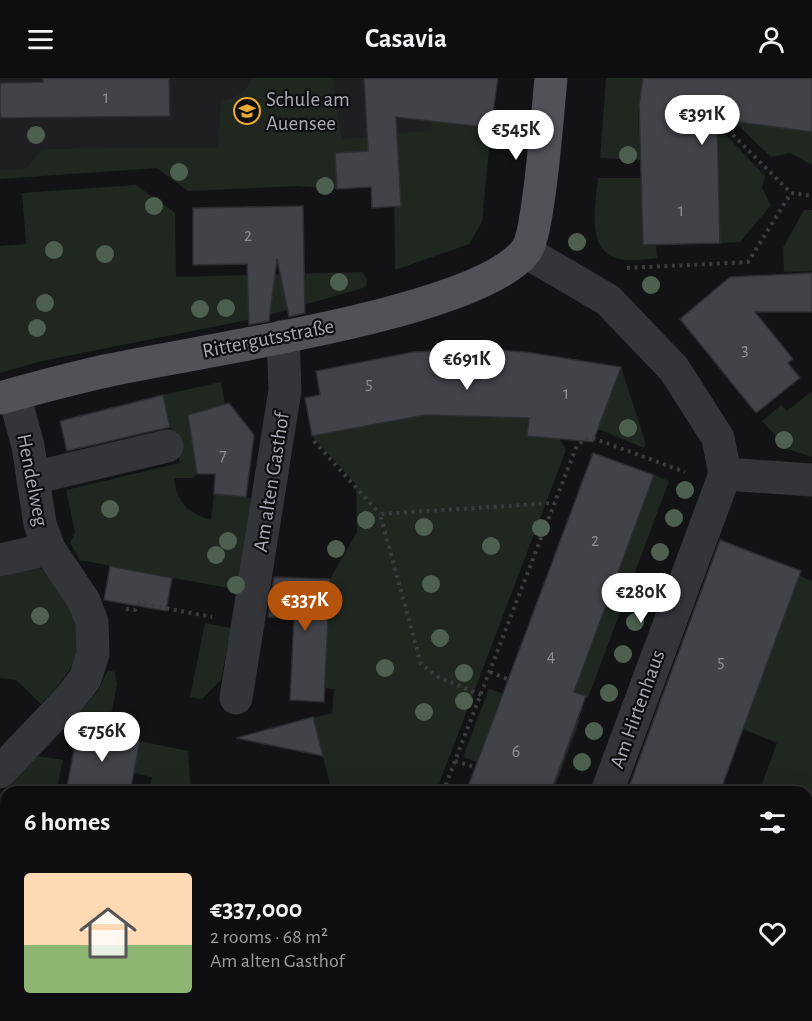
<!DOCTYPE html>
<html lang="en">
<head>
<meta charset="utf-8">
<style>
	body { margin:0; font-family:"Alegreya Sans",sans-serif; background:#171719; color:#f1f3f6; height:100vh; display:flex; flex-direction:column; font-size:22px; white-space:nowrap }
	* { box-sizing:border-box; margin:0 }
	p { font-size:20px; color:#9b9c9f }
	.icon { flex:none; width:33px; height:33px; fill:none; stroke:currentColor; stroke-width:2; stroke-linecap:round; stroke-linejoin:round }
	.map { position:relative; flex:1; overflow:hidden }
	.sheet { position:absolute; left:0px; top:708px; width:813px; height:236px; display:flex; flex-direction:column; background:#0e0e10; border-radius:18px 18px 0 0; box-shadow:0 6px 24px #0002,0 0 0 2px #2e2e30 }
	.sheet>* { flex:none }
	.price { position:absolute; translate:-50% -51px; padding:0 14px; border-radius:21px; background:#fff; color:#222; font-size:20px; line-height:39px; filter:drop-shadow(0 2px 3px #0008) }
	.price::after { content:''; position:absolute; left:50%; top:36px; width:18px; height:14px; margin-left:-9px; background:inherit; clip-path:polygon(0 0,100% 0,50% 100%) }
	.price.active { background:#b45309; color:#fff }
	ul { padding:0; list-style:none }
	li { display:flex; align-items:center; gap:18px; height:150px; padding:0 24px }
	li+li { border-top:2px solid #2e2e30 }
	li span { display:grid; place-items:center; flex:none; width:168px; height:120px; border-radius:6px; color:#555 }
	li>.icon { margin-inline-start:auto }
	span .icon { width:72px; height:72px; fill:#fffc; stroke-width:1 }
	li b { font-size:26px }
	h2 { display:flex; justify-content:space-between; align-items:center; height:72px; padding:0 24px; font-size:26px }
	header { display:flex; justify-content:space-between; align-items:center; height:78px; padding:0 24px; background:#0e0e10; font-size:27px; font-weight:700 }
	.map>svg:first-child { display:block }
</style>
</head>
<body>
<header><svg class="icon" aria-label="menu" viewBox="0 0 24 24"><path d="M4 6h16M4 12h16M4 18h16"/></svg>Casavia<svg class="icon" aria-label="person" viewBox="0 0 24 24"><circle cx="12" cy="8" r="4"/><path d="M4 21q1-7 8-7t8 7"/></svg></header>
<div class="map">
<svg width="812" height="943" viewBox="0 0 812 943">
	<rect width="100%" height="100%" fill="#131315"/>
	<polygon fill="#1f1f22" points="0,0 498,0 489,67 0,92"/>
	<g fill="#1f2720">
		<path d="M252,0H332L342,61L431,52L432,43L491,50L482,144L469,166L395,192L394,108L397,71L335,75L337,111L297,108L188,113L157,90L0,101V92L27,90L42,71L218,69L221,23C237,20 245,15 252,0Z"/>
		<polygon points="606,0 643,0 638,34 640,82 600,80"/>
		<polygon points="735,44 812,54 812,87 790,75 771,79"/>
		<polygon points="718,56 725,56 765,98 762,110 771,127 740,164 720,165"/>
		<path d="M598,100H641L643,167H656L657,180C646,181 631,184 620,181C584,173 596,126 598,100Z"/>
		<polygon points="136,107 175,135 176,199 362,194 367,201 366,209 262,239 42,283 0,295 0,168 26,166 22,115"/>
		<polygon points="804,132 812,132 812,193 784,194 783,170"/>
		<polygon points="621,289 646,366 644,370 598,351"/>
		<path d="M221,304L225,326L188,337L197,396L193,400H174C176,424 189,436 211,442L214,416L251,420L238,512L80,482L70,465L75,454L66,412L180,385L163,317Z"/>
		<polygon points="812,313 812,379 787,371 762,343 781,327 787,333"/>
		<polygon points="425,337 528,341 527,358 560,361 566,372 436,714 332,714 313,640 332,635 334,611 325,610 330,501 357,454 356,406 312,358"/>
		<polygon points="654,397 669,403 553,714 536,714 564,637 579,642 588,620 574,614"/>
		<path d="M40,490C49,496 55,506 61,514C95,562 77,589 41,626L16,602L0,600V491Z"/>
		<polygon points="793,495 812,503 812,851 807,852 807,714 759,714 777,665 743,651 793,515"/>
		<polygon points="205,545 231,550 221,602 202,621 190,619"/>
		<polygon points="108,592 115,594 117,607 110,641 127,645 125,660 188,673 191,714 150,714 152,699 134,695 136,682 119,679 122,659 66,648 98,613"/>
		<polygon points="489,611 502,615 477,684 463,679"/>
		<polygon points="38,678 63,682 56,714 6,714 6,753 0,752 0,718"/>
		<polygon points="200,938 496,938 492,943 200,943"/>
	</g>
	<polygon fill="#2c343a" points="812,851 812,943 516,943 533,938 807,938 807,852"/>
	<g fill="#424348" stroke="#2d2d31" stroke-width="1.5">
		<polygon points="43,0 169,0 170,38 0,40 0,5 43,4"/>
		<polygon points="364,0 498,0 491,50 396,39 401,128 372,130 371,109 337,111 335,75 368,73"/>
		<polygon points="643,0 812,0 812,54 717,41 720,165 643,167 639,27"/>
		<polygon points="303,128 305,235 289,239 277,181 269,243 249,247 247,186 193,187 193,130"/>
		<polygon points="812,195 812,234 755,234 793,281 788,285 800,300 756,335 680,241 730,199"/>
		<polygon points="484,271 526,274 621,289 593,364 527,358 529,340 425,337 312,358 305,320 320,317 316,293 413,274"/>
		<polygon points="163,317 170,349 67,373 60,343"/>
		<polygon points="229,325 254,357 246,419 214,416 215,396 197,396 188,337"/>
		<polygon points="593,375 654,397 574,614 586,618 551,714 466,714"/>
		<polygon points="720,462 801,493 743,651 720,714 627,714"/>
		<polygon points="110,488 172,500 166,533 104,522"/>
		<polygon points="274,499 330,501 324,624 290,622 294,540 268,539"/>
		<polygon points="313,639 323,678 236,660"/>
		<polygon points="78,650 140,663 130,714 66,714"/>
	</g>
	<g fill="none" stroke-linecap="round" stroke-linejoin="round">
		<g stroke="#3a3c40" stroke-width="4" stroke-dasharray="3 4.5" stroke-linecap="butt">
			<polyline points="725,31 723,47 791,115"/>
			<polyline points="627,190 748,184 791,115 812,118"/>
			<polyline points="314,363 380,436"/>
			<polyline points="126,531 135,532 139,525 212,539"/>
			<polyline points="490,594 507,601"/>
			<polyline points="481,617 438,599 421,586 380,436 555,425"/>
			<polyline points="455,683 475,689"/>
			<polyline points="443,714 577,367 590,359 685,394"/>
			<polyline points="0,779 6,780"/>
			<polyline points="537,938 538,943"/>
		</g>
		<g stroke="#343539" stroke-width="33">
			<polyline points="526,174 608,222 674,291 718,360 725,396 607,714"/>
			<polyline points="725,396 812,402"/>
			<polyline points="33,400 167,368"/>
			<polyline points="0,482 49,471"/>
			<polyline points="236,620 285,312 283,258"/>
			<polyline points="0,694 70,620 85,601 93,576 92,544 84,523 49,471 40,446 28,368 14,316"/>
		</g>
		<path stroke="#505258" stroke-width="33" d="M0,320C36,310 73,300 110,292C196,273 475,236 525,174C539,158 548,29 551,0"/>
	</g>
	<g fill="#4d604f">
		<circle cx="36" cy="57" r="9"/>
		<circle cx="628" cy="77" r="9"/>
		<circle cx="179" cy="94" r="9"/>
		<circle cx="325" cy="108" r="9"/>
		<circle cx="154" cy="128" r="9"/>
		<circle cx="577" cy="164" r="9"/>
		<circle cx="54" cy="172" r="9"/>
		<circle cx="105" cy="176" r="9"/>
		<circle cx="339" cy="204" r="9"/>
		<circle cx="651" cy="207" r="9"/>
		<circle cx="45" cy="225" r="9"/>
		<circle cx="226" cy="230" r="9"/>
		<circle cx="200" cy="231" r="9"/>
		<circle cx="37" cy="250" r="9"/>
		<circle cx="628" cy="350" r="9"/>
		<circle cx="784" cy="362" r="9"/>
		<circle cx="685" cy="412" r="9"/>
		<circle cx="110" cy="431" r="9"/>
		<circle cx="674" cy="440" r="9"/>
		<circle cx="366" cy="442" r="9"/>
		<circle cx="424" cy="449" r="9"/>
		<circle cx="541" cy="450" r="9"/>
		<circle cx="228" cy="463" r="9"/>
		<circle cx="491" cy="468" r="9"/>
		<circle cx="336" cy="471" r="9"/>
		<circle cx="660" cy="474" r="9"/>
		<circle cx="216" cy="477" r="9"/>
		<circle cx="431" cy="506" r="9"/>
		<circle cx="236" cy="507" r="9"/>
		<circle cx="647" cy="509" r="9"/>
		<circle cx="40" cy="538" r="9"/>
		<circle cx="635" cy="544" r="9"/>
		<circle cx="440" cy="560" r="9"/>
		<circle cx="623" cy="576" r="9"/>
		<circle cx="385" cy="590" r="9"/>
		<circle cx="464" cy="595" r="9"/>
		<circle cx="609" cy="615" r="9"/>
		<circle cx="464" cy="623" r="9"/>
		<circle cx="424" cy="634" r="9"/>
		<circle cx="594" cy="653" r="9"/>
		<circle cx="582" cy="684" r="9"/>
	</g>
	<defs>
		<symbol id="school-ring" viewBox="-11 -11 22 22"><circle r="9.5" fill="#0e0e10" stroke="#eaa835" stroke-width="1.5"/><path d="M0-5L7-2L0 1L-7-2ZM-4 1L0 2.5L4 1V4Q0 6-4 4Z" fill="#eaa835"/></symbol>
	</defs>
	<g fill-rule="evenodd">
		<use href="#school-ring" x="232" y="18" width="30" height="30"/>
	</g>
	<g text-anchor="middle" stroke-width="4.5" stroke-linejoin="round" paint-order="stroke">
		<g font-size="18" fill="#8c9099">
			<text x="106" y="25">1</text>
			<text x="681" y="138">1</text>
			<text x="248" y="163">2</text>
			<text x="745" y="277">3</text>
			<text x="369" y="311">5</text>
			<text x="566" y="321">1</text>
			<text x="223" y="383">7</text>
			<text x="595" y="468">2</text>
			<text x="551" y="584">4</text>
			<text x="721" y="589">5</text>
			<text x="516" y="679">6</text>
		</g>
		<g font-size="21" fill="#a5aab4" stroke="#0e0e10" text-anchor="start">
			<text x="266" y="28">Schule am<tspan x="266" dy="24">Auensee</tspan></text>
		</g>
		<g font-size="21" fill="#a5aab4" stroke="#0e0e10">
			<text transform="translate(268 260) rotate(-11)" y="7">Rittergutsstraße</text>
			<text transform="translate(33 402) rotate(79)" y="7">Hendelweg</text>
			<text transform="translate(271 404) rotate(-81)" y="7">Am alten Gasthof</text>
			<text transform="translate(637 631) rotate(-70)" y="7">Am Hirtenhaus</text>
		</g>
	</g>
</svg>
<b class="price" style="left:702px;top:68px">€391K</b>
<b class="price" style="left:516px;top:83px">€545K</b>
<b class="price" style="left:467px;top:313px">€691K</b>
<b class="price" style="left:641px;top:546px">€280K</b>
<b class="price active" style="left:305px;top:554px">€337K</b>
<b class="price" style="left:102px;top:685px">€756K</b>
<section class="sheet">
<h2>6 homes<svg class="icon" aria-label="filters" viewBox="0 0 24 24"><path d="M4 7h16M4 17h16"/><circle cx="9" cy="7" r="2"/><circle cx="15" cy="17" r="2"/></svg></h2>
<ul>
<li><span style="background:linear-gradient(#ffd9b3 60%,#8fb573 0)"><svg class="icon" aria-label="home" viewBox="0 0 24 24"><path d="M3 11l9-7 9 7M6 9v11h12V9"/></svg></span><div><b>€337,000</b><p>2 rooms · 68 m²</p><p>Am alten Gasthof</p></div><svg class="icon" aria-label="heart" viewBox="0 0 24 24"><path d="M12 20l-8-8c-3-5 5-10 8-4 3-6 11-1 8 4z"/></svg></li>
</ul>
</section>
</div>
</body>
</html>
